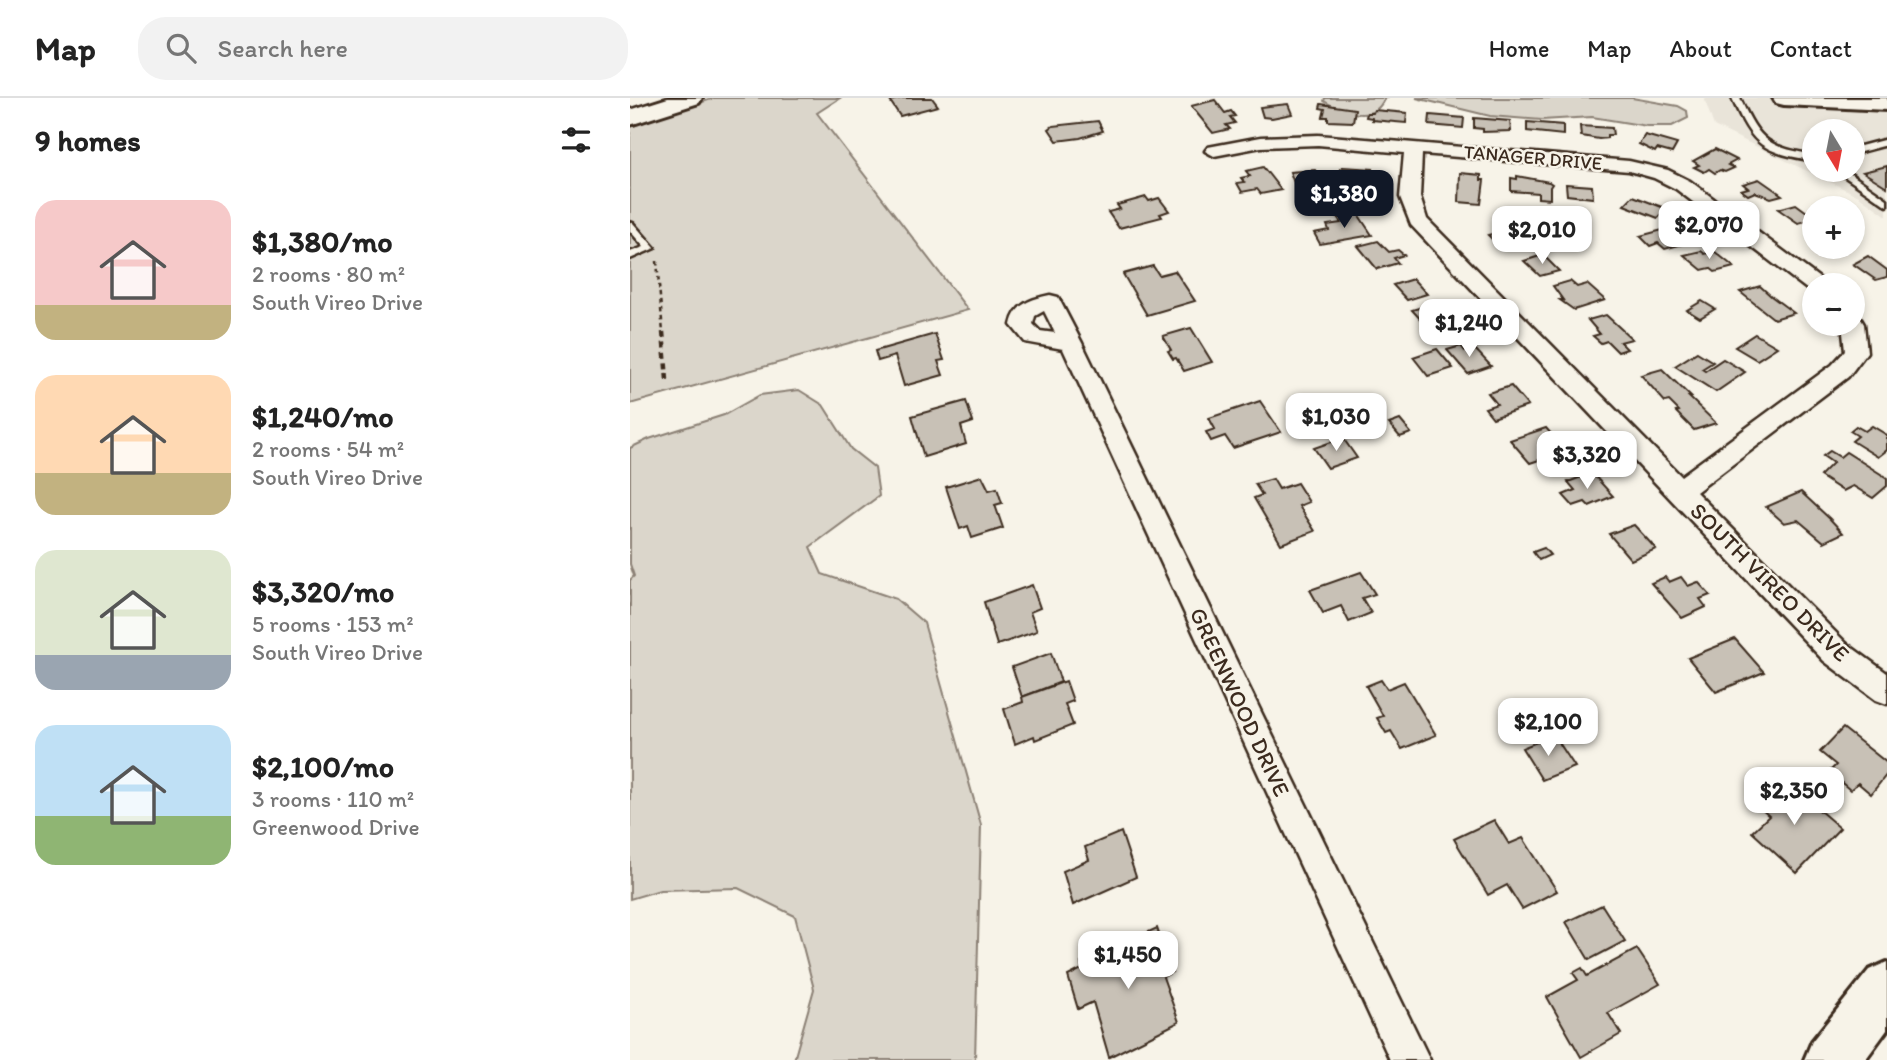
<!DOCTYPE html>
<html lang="en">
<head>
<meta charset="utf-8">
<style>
	body { margin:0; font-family:Itim,sans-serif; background:#f2f2f2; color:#222; height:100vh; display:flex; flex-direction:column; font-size:26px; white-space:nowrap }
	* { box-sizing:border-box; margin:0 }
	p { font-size:23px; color:#767676 }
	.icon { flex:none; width:38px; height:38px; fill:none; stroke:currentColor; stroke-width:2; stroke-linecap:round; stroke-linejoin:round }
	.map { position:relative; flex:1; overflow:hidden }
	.side { display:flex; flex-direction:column; background:#fff; width:630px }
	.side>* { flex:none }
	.needle { width:46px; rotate:170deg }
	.buttons { position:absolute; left:1172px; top:21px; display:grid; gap:14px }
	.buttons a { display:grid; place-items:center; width:63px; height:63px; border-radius:50%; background:#fff; box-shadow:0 4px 10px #0003; font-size:35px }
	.price { position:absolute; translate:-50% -60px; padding:0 16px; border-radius:14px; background:#fff; color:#222; font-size:23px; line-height:46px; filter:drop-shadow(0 2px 4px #0008) }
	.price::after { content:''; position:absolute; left:50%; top:42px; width:21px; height:16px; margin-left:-10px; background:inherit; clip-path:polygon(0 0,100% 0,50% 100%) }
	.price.on { background:#111827; color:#fff }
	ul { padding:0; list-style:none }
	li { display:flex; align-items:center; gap:21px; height:175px; padding:0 35px }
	li span { display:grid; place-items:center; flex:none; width:196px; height:140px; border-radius:21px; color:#555 }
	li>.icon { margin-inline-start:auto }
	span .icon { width:84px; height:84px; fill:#fffc; stroke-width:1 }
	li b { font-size:30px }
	h2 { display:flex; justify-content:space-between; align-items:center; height:84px; padding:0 35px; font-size:30px }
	header { display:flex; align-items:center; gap:42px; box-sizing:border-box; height:98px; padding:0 35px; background:#fff; border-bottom:2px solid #e0e0e0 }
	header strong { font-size:33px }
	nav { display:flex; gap:38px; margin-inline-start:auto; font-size:24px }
	.search { width:490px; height:63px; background:#f2f2f2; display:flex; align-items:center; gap:18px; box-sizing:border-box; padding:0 24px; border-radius:28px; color:#767676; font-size:26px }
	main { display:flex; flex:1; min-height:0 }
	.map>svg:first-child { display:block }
</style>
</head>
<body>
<header>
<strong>Map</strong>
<div class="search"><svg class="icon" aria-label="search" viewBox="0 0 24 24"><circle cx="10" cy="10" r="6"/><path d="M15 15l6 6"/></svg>Search here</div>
<nav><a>Home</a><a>Map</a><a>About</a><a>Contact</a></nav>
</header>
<main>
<section class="side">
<h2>9 homes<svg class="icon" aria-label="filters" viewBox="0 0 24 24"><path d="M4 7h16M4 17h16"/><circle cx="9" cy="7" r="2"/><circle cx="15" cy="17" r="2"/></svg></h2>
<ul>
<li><span style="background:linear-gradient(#f6c9c9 75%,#c2b280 0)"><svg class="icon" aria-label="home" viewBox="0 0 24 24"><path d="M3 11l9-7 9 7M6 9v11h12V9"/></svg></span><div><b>$1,380/mo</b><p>2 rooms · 80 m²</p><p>South Vireo Drive</p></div></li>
<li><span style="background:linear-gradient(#ffd9b3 70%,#c2b280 0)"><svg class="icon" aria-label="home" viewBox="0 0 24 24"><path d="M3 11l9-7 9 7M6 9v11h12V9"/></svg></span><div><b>$1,240/mo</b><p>2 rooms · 54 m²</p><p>South Vireo Drive</p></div></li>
<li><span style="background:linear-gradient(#dfe7d0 75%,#9aa5b1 0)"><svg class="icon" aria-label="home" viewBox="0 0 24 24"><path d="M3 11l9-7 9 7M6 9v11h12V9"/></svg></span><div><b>$3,320/mo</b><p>5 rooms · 153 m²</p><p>South Vireo Drive</p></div></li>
<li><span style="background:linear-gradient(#bfe0f5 65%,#8fb573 0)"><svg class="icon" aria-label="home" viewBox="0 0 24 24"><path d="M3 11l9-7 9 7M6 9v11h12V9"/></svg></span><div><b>$2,100/mo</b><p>3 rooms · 110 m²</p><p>Greenwood Drive</p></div></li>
</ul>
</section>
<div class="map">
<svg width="1257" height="962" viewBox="0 0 1257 962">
	<rect width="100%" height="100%" fill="#f7f3e8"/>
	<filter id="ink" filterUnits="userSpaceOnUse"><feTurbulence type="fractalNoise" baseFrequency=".0143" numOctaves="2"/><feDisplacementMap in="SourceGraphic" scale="14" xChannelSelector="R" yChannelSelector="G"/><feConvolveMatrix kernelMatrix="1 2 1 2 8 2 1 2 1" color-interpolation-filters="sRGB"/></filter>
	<g filter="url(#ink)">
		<path fill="#e9e4d9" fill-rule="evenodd" d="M1074,0H1257V118L1229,98L1084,28ZM1185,33H1223V72H1185Z"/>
		<g fill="#dbd6cb" stroke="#8b8074" stroke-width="2">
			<polygon points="84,0 210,0 187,15 338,212 0,306 0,29"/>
			<path d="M695,0H756C753,2 752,6 749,9C736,24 707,11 694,3Z"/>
			<polygon points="786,0 1002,0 1048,8 1057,13 1058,20 1042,28 1017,28 962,19 912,22 860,18"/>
			<polygon points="169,292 193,307 221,351 245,370 249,398 180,449 192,476 266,501 294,525 351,727 345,962 164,962 184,891 165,818 108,790 30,792 0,801 0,482 4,478 0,466 0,350 19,341 94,317 130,297"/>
		</g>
		<g fill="#c8c1b6" stroke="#3b2a1e" stroke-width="2">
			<polygon points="272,0 302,0 308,8 270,18 260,3"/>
			<polygon points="585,2 595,15 601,13 605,18 600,19 605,25 596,27 600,31 583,35 561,8"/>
			<polygon points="658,6 662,16 642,20 633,19 630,9"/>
			<polygon points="691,6 725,11 723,24 698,23 698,19 693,19 695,11 690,10"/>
			<polygon points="744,12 777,15 776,25 742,22 742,20 736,19 737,15 743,15"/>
			<polygon points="800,17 834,20 833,30 799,27"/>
			<polygon points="844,20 880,23 881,33 853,34 853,31 844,30"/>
			<polygon points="468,23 473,33 450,40 427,43 419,31 423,28"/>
			<polygon points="897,24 933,27 933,37 897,33"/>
			<polygon points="950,28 982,30 983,37 977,37 977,40 969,41 951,38"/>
			<polygon points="1015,37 1047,46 1042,55 1027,51 1025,54 1009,46"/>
			<polygon points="1085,51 1107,62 1098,67 1104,70 1095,74 1090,72 1085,75 1079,71 1074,74 1064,69 1069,67 1063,63"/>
			<polygon points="1257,68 1257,89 1233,74"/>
			<polygon points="633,69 651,92 631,96 627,91 612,94 607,85 614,84 611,80 620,78 616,73"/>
			<polygon points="712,69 743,71 741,83 728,82 728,87 709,85 708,80 711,78 706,77"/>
			<polygon points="685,72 687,75 695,75 698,82 664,85 660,74"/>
			<polygon points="830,75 851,77 851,82 854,82 851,106 829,104"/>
			<polygon points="887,78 919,84 922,86 920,89 920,101 908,100 908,95 881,93 881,80 887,81"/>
			<polygon points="1129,81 1152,97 1141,100 1125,94 1118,97 1111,92 1118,90 1113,86"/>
			<polygon points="936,86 962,88 963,100 937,97"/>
			<polygon points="1003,98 1037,111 1028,120 994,107"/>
			<polygon points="516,99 519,103 529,100 539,113 530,116 532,119 489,130 478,114 490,111 487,107"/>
			<polygon points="1166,106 1185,120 1185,121 1168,125 1148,111"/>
			<polygon points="728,116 742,137 690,146 684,135 699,132 697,127 711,125 708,120"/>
			<polygon points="1051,127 1058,132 1066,130 1071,133 1063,136 1070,141 1035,151 1028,145 1020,148 1010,138"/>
			<polygon points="884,130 899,145 880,150 875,145 868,147 858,137"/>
			<polygon points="748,143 759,154 768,152 774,157 764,160 768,165 747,171 728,148"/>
			<polygon points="1071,153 1075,156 1084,153 1104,169 1085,174 1080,170 1072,172 1054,157"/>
			<polygon points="913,157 929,173 910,178 894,163"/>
			<polygon points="1238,158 1257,172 1257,179 1246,182 1223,166"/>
			<polygon points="523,168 529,177 545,173 565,203 517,217 493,176"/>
			<polygon points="783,181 797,196 777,202 763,187"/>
			<polygon points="940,183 947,189 957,186 975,202 944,212 930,202 933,202 923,188"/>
			<polygon points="1130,188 1141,198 1164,215 1144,221 1110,194"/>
			<polygon points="1072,203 1085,211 1070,220 1057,212"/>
			<polygon points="806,205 814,214 812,214 827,232 806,238 782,212"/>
			<polygon points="976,217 1002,241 990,244 997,251 988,254 977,243 971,245 963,238 970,236 958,222"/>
			<polygon points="561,230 582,264 554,273 546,260 543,261 538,253 541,252 533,238"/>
			<polygon points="305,236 314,262 308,263 313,277 274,288 265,258 248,263 245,253"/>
			<polygon points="1125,236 1147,249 1127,262 1105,249"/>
			<polygon points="831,248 835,253 844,250 861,268 838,276 817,252"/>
			<polygon points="807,251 823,270 798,278 783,259"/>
			<polygon points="1067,254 1083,264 1072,271 1075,273 1093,261 1115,274 1086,294 1045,268"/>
			<polygon points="1032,271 1061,299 1059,299 1086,325 1064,332 1046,314 1049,313 1039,303 1035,304 1011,277"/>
			<polygon points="881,288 898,308 863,320 855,310 867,306 858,295"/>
			<polygon points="336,303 343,324 331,328 336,346 294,359 282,318"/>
			<polygon points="630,303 651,334 603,350 595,338 581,343 576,334 585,331 579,320"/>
			<polygon points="770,322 781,335 770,339 759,326"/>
			<polygon points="1226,328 1235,333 1242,328 1257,337 1257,352 1248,359 1222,343 1228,338 1220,333"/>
			<polygon points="916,330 936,353 900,365 880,342"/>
			<polygon points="713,340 727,360 698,370 684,350"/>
			<polygon points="1200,353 1210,359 1216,354 1257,380 1257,388 1243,400 1223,388 1213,393 1190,378 1203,365 1193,358"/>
			<polygon points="962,375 983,398 959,408 955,404 943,408 933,397 945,392 938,384"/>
			<polygon points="352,378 359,392 367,390 372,405 365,407 373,430 342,440 338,428 330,431 316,389"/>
			<polygon points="643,381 649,391 667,385 679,404 669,408 685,433 651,446 624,400 632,397 625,386"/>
			<polygon points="1171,394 1200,421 1213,435 1194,444 1168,422 1154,425 1136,409"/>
			<polygon points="1004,427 1026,451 1001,462 979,436"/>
			<polygon points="914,450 920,457 909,462 903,454"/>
			<polygon points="731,474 745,496 732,500 741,515 719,524 711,508 693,515 680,492"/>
			<polygon points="1035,479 1039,484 1051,479 1058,488 1068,484 1080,497 1070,501 1076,509 1052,520 1021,485"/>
			<polygon points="402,487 410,510 400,514 407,533 367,547 354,504"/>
			<polygon points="1105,541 1134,574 1086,594 1058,560"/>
			<polygon points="421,555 431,584 392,599 382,569"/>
			<polygon points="751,582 757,591 774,584 806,637 772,651 761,633 756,635 747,620 753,618 736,588"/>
			<polygon points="436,583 443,603 435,606 443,627 405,642 404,638 385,646 374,611 393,604 392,599"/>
			<polygon points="1213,630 1257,665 1257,676 1241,696 1228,685 1220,692 1199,674 1206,667 1190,654"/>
			<polygon points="924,637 945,669 912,682 892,650"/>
			<polygon points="1154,682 1210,730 1167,775 1122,734 1139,718 1128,708"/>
			<polygon points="864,722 879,746 893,740 927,793 892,811 877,787 858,797 824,741"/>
			<polygon points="491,734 506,779 443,807 433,773 459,762 455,749"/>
			<polygon points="972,807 995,843 959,862 936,824"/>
			<polygon points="527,830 542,874 533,879 549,924 479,959 463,904 448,911 438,878 452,871 451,865"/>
			<polygon points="1007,851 1030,886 978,915 991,936 951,959 917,899 948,882 943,875 952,870 957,878"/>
		</g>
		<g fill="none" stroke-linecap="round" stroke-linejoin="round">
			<defs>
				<g id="lane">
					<path d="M1102,0H1110C1130,44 1138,49 1185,57V63C1133,54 1123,49 1102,0Z"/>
					<polygon points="1257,41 1257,47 1223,56 1223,50"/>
					<polygon points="1205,72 1215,72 1257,101 1257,108"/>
					<polygon points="0,124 3,125 25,150 0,161 0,154 14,149 0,133"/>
				</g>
				<g id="street">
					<polygon points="688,37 999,63 1038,72 1060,83 1192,182 1195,187 1185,187 1185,193 1178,192 1046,91 1024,80 999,73 792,56 790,99 797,121 1051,378 1202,267 1215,253 1212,226 1223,226 1223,219 1231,221 1234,226 1237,254 1218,279 1066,394 1216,545 1257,575 1257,606 1246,602 1194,563 781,127 770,99 774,55 688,47 631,49 584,58 575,53 578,49 631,39"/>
					<path d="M420,197L428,199L452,245L800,962H760L433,251L395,244L381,227C385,206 401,201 420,197ZM414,213L425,235L410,233L403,226L405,218Z"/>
				</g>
				<g id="secondary">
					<polygon points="38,0 72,0 69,5 0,27 0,12"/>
					<polygon points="1143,0 1257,0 1257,12 1154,7 1146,5"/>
					<polygon points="1257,864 1257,932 1235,962 1174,962 1182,943 1239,872"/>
				</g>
			</defs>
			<use href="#lane" stroke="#3b2a1e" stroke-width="5"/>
			<use href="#street" stroke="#3b2a1e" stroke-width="5"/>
			<use href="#secondary" stroke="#3b2a1e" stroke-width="6"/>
			<polyline stroke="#3b2a1e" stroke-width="2.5" stroke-dasharray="4.5 3.5" stroke-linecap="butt" points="27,163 33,235"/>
			<polyline stroke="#3b2a1e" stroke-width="4.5" stroke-dasharray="6 4.5" stroke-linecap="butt" points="33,234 37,282"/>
			<use href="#lane" fill="#f7f3e8" fill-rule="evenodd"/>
			<use href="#street" fill="#f7f3e8" fill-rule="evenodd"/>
			<use href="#secondary" fill="#f7f3e8" fill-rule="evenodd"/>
		</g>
	</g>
	<g text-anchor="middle" stroke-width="5" stroke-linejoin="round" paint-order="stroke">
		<g font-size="19" fill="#3b2a1e" stroke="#f7f3e8">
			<text transform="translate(903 59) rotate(5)" y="7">TANAGER DRIVE</text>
		</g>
		<g font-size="23" fill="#3b2a1e" stroke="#f7f3e8">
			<text transform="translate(1140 484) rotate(45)" y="8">SOUTH VIREO DRIVE</text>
			<text transform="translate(610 604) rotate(65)" y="8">GREENWOOD DRIVE</text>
		</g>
	</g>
</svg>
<div class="buttons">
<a><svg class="needle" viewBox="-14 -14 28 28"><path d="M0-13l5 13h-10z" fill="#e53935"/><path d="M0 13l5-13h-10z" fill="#767676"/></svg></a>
<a>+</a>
<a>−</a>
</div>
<b class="price on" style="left:714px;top:132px">$1,380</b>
<b class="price" style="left:1079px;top:163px">$2,070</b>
<b class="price" style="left:912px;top:168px">$2,010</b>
<b class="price" style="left:839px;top:261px">$1,240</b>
<b class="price" style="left:706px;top:355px">$1,030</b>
<b class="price" style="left:957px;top:393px">$3,320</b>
<b class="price" style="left:918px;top:660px">$2,100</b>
<b class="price" style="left:1164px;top:729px">$2,350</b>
<b class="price" style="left:498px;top:893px">$1,450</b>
</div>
</main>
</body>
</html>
